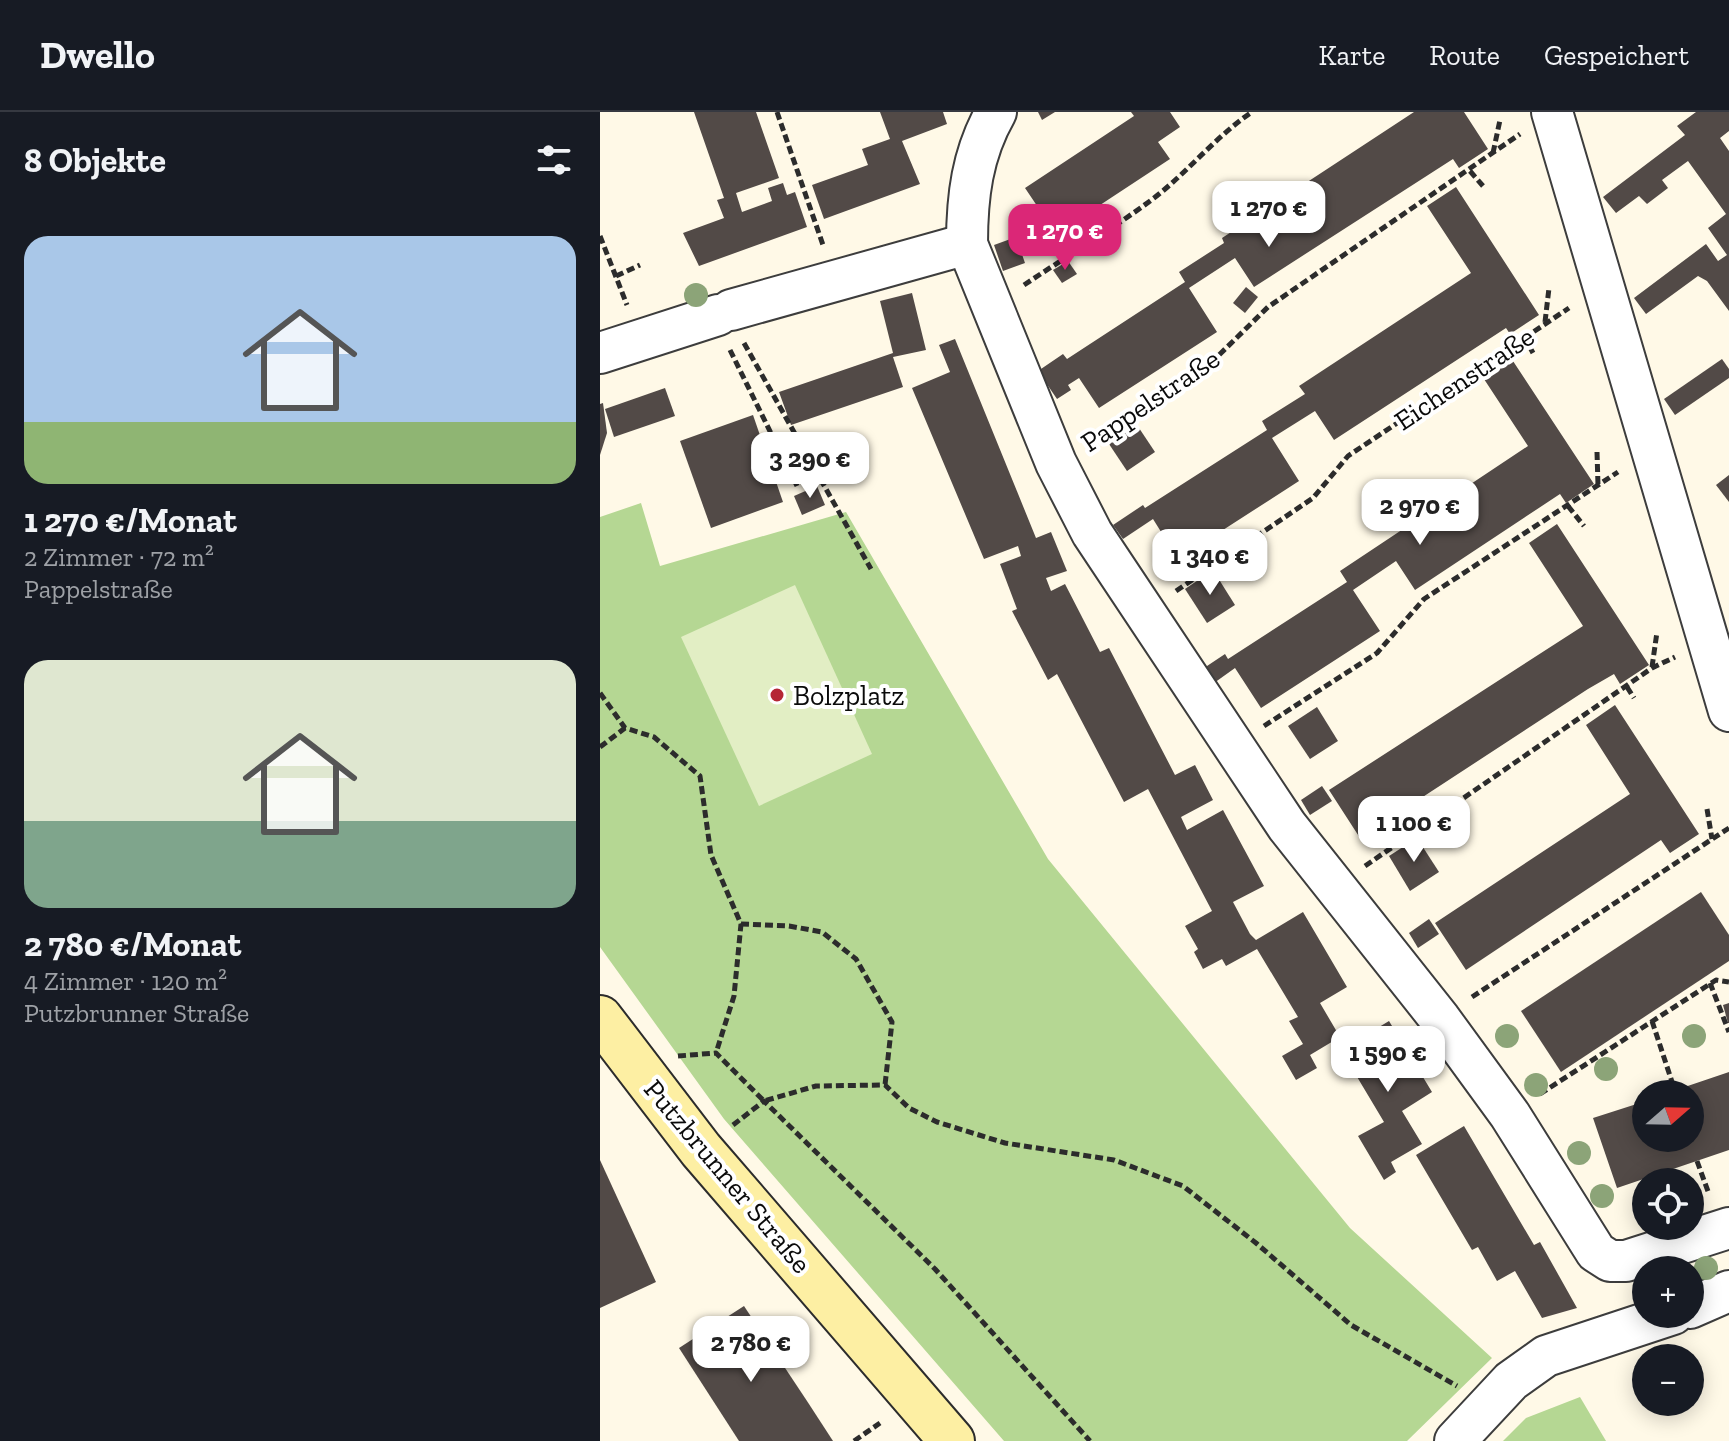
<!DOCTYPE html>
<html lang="de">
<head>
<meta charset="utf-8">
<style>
	body { margin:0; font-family:"Zilla Slab",serif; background:#20242c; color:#f1f3f6; height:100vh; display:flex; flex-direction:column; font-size:30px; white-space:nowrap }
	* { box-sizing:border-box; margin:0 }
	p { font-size:26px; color:#9ea1a6 }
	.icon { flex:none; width:44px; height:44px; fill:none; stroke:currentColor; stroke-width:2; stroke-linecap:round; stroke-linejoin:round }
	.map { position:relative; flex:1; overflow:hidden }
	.sheet { display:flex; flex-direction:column; background:#171b24; width:600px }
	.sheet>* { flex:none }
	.needle { width:52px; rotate:70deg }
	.buttons { position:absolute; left:1032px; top:968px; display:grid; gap:16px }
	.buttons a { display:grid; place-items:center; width:72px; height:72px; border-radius:50%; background:#171b24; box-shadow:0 4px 20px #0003; font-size:40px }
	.price { position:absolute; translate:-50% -68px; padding:0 18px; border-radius:16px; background:#fff; color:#222; font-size:26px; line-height:52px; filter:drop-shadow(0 2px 4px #0008) }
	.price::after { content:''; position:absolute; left:50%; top:48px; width:24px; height:18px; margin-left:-12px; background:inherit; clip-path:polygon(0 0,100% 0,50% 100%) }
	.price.active { background:#db2777; color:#fff }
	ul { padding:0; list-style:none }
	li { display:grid; align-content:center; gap:16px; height:424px; padding:0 24px }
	li span { display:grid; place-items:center; height:248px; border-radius:24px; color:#555 }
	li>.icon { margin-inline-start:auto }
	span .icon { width:144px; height:144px; fill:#fffc; stroke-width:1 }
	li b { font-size:34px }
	h2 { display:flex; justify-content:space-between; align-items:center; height:96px; padding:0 24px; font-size:34px }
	header { display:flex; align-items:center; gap:48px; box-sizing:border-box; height:112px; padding:0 40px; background:#171b24; border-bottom:2px solid #363941 }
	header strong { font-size:38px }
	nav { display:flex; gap:44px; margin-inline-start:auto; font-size:28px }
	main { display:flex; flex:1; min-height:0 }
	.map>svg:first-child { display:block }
</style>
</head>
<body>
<header>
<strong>Dwello</strong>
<nav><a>Karte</a><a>Route</a><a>Gespeichert</a></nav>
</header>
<main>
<section class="sheet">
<h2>8 Objekte<svg class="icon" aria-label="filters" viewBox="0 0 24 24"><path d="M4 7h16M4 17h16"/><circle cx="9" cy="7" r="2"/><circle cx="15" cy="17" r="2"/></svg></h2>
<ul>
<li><span style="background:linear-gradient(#a9c7e8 75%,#8fb573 0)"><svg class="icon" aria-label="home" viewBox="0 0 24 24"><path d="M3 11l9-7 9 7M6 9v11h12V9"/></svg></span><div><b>1 270 €/Monat</b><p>2 Zimmer · 72 m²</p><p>Pappelstraße</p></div></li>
<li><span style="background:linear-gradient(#dfe7d0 65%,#7fa58c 0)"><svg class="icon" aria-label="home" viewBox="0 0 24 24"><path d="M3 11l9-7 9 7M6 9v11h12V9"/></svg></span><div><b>2 780 €/Monat</b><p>4 Zimmer · 120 m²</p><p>Putzbrunner Straße</p></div></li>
</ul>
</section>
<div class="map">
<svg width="1129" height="1329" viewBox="0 0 1129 1329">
	<rect width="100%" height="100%" fill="#fff9e7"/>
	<g fill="#b5d793">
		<polygon points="41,391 60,454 246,400 448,747 750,1116 892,1246 807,1329 404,1329 124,1007 0,835 0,405"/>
		<polygon points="980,1285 1006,1329 903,1329 926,1306"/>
	</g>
	<polygon fill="#e2eec4" points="195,473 272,642 159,694 81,525"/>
	<g fill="#524a47">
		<polygon points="94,0 156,0 179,66 136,81 142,100 172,89 168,76 183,71 187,83 195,80 207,115 99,154 83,121 124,106 117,88 124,86"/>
		<polygon points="280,0 343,0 347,12 302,29 320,72 224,107 212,73 268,53 262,37 290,27"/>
		<polygon points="438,0 455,0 442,8"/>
		<polygon points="531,0 570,0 580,15 558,30 570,47 456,122 425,76 534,4"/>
		<polygon points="814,0 864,0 888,37 859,56 853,47 654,175 635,146 589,176 617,220 499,296 479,266 468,273 471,278 457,287 438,259 463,242 467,247 585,170 579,160 624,131 622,126"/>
		<polygon points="1096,0 1129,0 1129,19 1120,26 1129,39 1129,199 1107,169 1098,164 1046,202 1034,186 1106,132 1118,149 1127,143 1108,116 1126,102 1088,49 1062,68 1068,76 1047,92 1039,84 1016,101 1003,85 1085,23 1077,14"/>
		<polygon points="856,75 939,203 910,222 906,216 734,328 715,299 672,326 699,369 578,447 553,407 523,427 513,413 543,393 545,396 667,318 662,309 705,282 699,274 871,161 827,94"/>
		<polygon points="416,125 425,151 403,159 394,133"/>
		<polygon points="468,149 477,162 462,171 453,158"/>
		<polygon points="646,175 658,185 645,201 633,191"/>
		<polygon points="312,181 326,238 293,245 303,275 191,313 179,280 293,241 280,189"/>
		<polygon points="355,227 436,426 451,420 467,459 446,466 451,479 465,472 500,540 509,536 575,663 595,653 613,688 581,705 587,718 623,698 664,774 633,790 650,822 656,828 703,800 747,875 720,891 740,925 710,943 717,956 696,968 682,944 703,932 689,909 698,905 657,837 626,854 622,847 603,857 594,840 598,837 585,814 612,799 548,677 524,690 457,562 448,568 412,499 417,497 400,452 421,444 418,434 384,447 312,276 350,260 339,233"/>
		<polygon points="911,246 994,372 966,391 960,382 815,478 796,449 753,478 780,519 661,596 635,556 614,571 604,556 625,542 628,547 747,470 740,459 928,334 882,264"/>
		<polygon points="1122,247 1129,257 1129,266 1075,303 1064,287"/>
		<polygon points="65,276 75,304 14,325 5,297"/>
		<polygon points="3,291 7,321 0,343 0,292"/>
		<polygon points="153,303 183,390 111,416 80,329"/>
		<polygon points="533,307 555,340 527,359 505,326"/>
		<polygon points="1129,363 1129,390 1116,373"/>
		<polygon points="217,374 225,393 202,403 194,384"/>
		<polygon points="957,412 1049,553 1020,572 1014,562 988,577 760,726 729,678 983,514 929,431"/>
		<polygon points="613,458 635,493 607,511 585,477"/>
		<polygon points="1015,593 1099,722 1070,741 1061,728 866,858 835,811 1030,682 986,613"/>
		<polygon points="717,595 738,629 710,647 688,614"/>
		<polygon points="722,674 732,689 710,703 701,688"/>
		<polygon points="817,726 839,760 810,779 789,744"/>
		<polygon points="1101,780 1129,823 1129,849 961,960 921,899"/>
		<polygon points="829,807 839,822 818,836 809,821"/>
		<polygon points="1129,891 1129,911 1128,911 1123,893"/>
		<polygon points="789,909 832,980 802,999 822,1032 791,1050 796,1060 784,1068 758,1024 784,1010 741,938"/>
		<polygon points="1129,960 1129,1038 1017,1076 993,1006 1046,989 1046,1026 1090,1026 1090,982 1067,981"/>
		<polygon points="864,1014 934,1133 940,1130 977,1196 942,1206 915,1159 897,1169 878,1135 872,1138 816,1043"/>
		<polygon points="0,1048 56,1170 0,1196"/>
		<polygon points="144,1194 207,1289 233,1329 139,1329 79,1236"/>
	</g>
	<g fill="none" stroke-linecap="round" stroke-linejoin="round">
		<defs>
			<g id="minor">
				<path d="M396,0C372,42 367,85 367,132L456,351L492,421L687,714L840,907L910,1003L996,1140L1010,1149H1026L1129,1116"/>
				<polyline points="952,0 1129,599"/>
				<polyline points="131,198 367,132"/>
				<polyline points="0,241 118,203"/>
				<polyline points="1090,1196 1129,1179"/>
				<polyline points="855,1329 911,1269 946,1244 1073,1202"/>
			</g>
			<polyline id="secondary" points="0,906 101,1038 352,1329"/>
		</defs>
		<use href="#minor" stroke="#3d3d3d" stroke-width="44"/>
		<use href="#secondary" stroke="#2c2c2c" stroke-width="48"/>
		<g stroke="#2c2c2c" stroke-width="5" stroke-dasharray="8 4" stroke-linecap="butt">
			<polyline points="177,0 223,133"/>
			<polyline points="893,41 900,8"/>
			<polyline points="870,59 883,74"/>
			<polyline points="0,124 27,193"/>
			<polyline points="16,164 40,153"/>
			<path d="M424,173C467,144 513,117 554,86C589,59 615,25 652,0"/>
			<polyline points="945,210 949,176"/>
			<polyline points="925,226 933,241"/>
			<polyline points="144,231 271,457"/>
			<polyline points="130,238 197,374"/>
			<polyline points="490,330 618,244 668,195 920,22"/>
			<polyline points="997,340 998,373"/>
			<polyline points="968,394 984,414"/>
			<polyline points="576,479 713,386 748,344 969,196"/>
			<polyline points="1052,555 1057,520"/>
			<polyline points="1027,575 1034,586"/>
			<polyline points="0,581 25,616 54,625 100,664 111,743 141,812 134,884 116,941"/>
			<polyline points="664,614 777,541 824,487 1018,360"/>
			<polyline points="0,635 25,616"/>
			<polyline points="1107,697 1112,727"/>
			<polyline points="765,754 1052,556 1075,545"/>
			<polyline points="141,812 189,814 222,820 256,847 292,910 285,973"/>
			<polyline points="1110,871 1129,920"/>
			<polyline points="872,885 1129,716"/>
			<polyline points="1052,909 1075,979"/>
			<polyline points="78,944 116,941 164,989 216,974 285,973 309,996 337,1010 405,1031 514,1048 583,1074 656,1131 751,1213 857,1274"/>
			<polyline points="940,982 1116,868 1129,870"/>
			<polyline points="133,1013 164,989 335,1157 490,1329"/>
			<polyline points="1097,1049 1109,1082"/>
			<polyline points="173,1238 202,1218"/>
			<polyline points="254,1329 280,1311"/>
		</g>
		<use href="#minor" stroke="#fff" stroke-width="40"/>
		<use href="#secondary" stroke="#fdefa3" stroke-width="44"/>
	</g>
	<g fill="#8ca478">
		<circle cx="96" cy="183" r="12"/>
		<circle cx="907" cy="924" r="12"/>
		<circle cx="1094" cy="924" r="12"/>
		<circle cx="1006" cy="957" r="12"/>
		<circle cx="936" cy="973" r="12"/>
		<circle cx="979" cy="1041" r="12"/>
		<circle cx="1002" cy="1084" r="12"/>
		<circle cx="1106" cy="1156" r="12"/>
	</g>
	<circle fill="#b52635" stroke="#fff" stroke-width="3" cx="177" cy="583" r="8"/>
	<g text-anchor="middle" stroke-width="8" stroke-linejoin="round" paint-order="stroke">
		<g font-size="28" fill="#0a0a0a" stroke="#fff">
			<text transform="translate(864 266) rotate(-34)" y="10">Eichenstraße</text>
			<text transform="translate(550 288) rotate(-34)" y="10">Pappelstraße</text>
			<text transform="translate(128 1064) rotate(50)" y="10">Putzbrunner Straße</text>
		</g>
		<g font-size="28" fill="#0a0a0a" stroke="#fff" text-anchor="start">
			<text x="193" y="593">Bolzplatz</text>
		</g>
	</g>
</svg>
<div class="buttons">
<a><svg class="needle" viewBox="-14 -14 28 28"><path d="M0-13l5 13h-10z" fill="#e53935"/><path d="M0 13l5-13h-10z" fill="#9ea1a6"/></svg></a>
<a><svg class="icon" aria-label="locate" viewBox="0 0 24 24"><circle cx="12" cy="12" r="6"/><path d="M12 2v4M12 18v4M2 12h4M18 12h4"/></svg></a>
<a>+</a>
<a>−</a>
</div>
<b class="price" style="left:669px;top:137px">1 270 €</b>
<b class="price active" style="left:465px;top:160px">1 270 €</b>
<b class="price" style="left:210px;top:388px">3 290 €</b>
<b class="price" style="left:820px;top:435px">2 970 €</b>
<b class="price" style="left:610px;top:485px">1 340 €</b>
<b class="price" style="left:814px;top:752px">1 100 €</b>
<b class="price" style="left:788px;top:982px">1 590 €</b>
<b class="price" style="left:151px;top:1272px">2 780 €</b>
</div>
</main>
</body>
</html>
